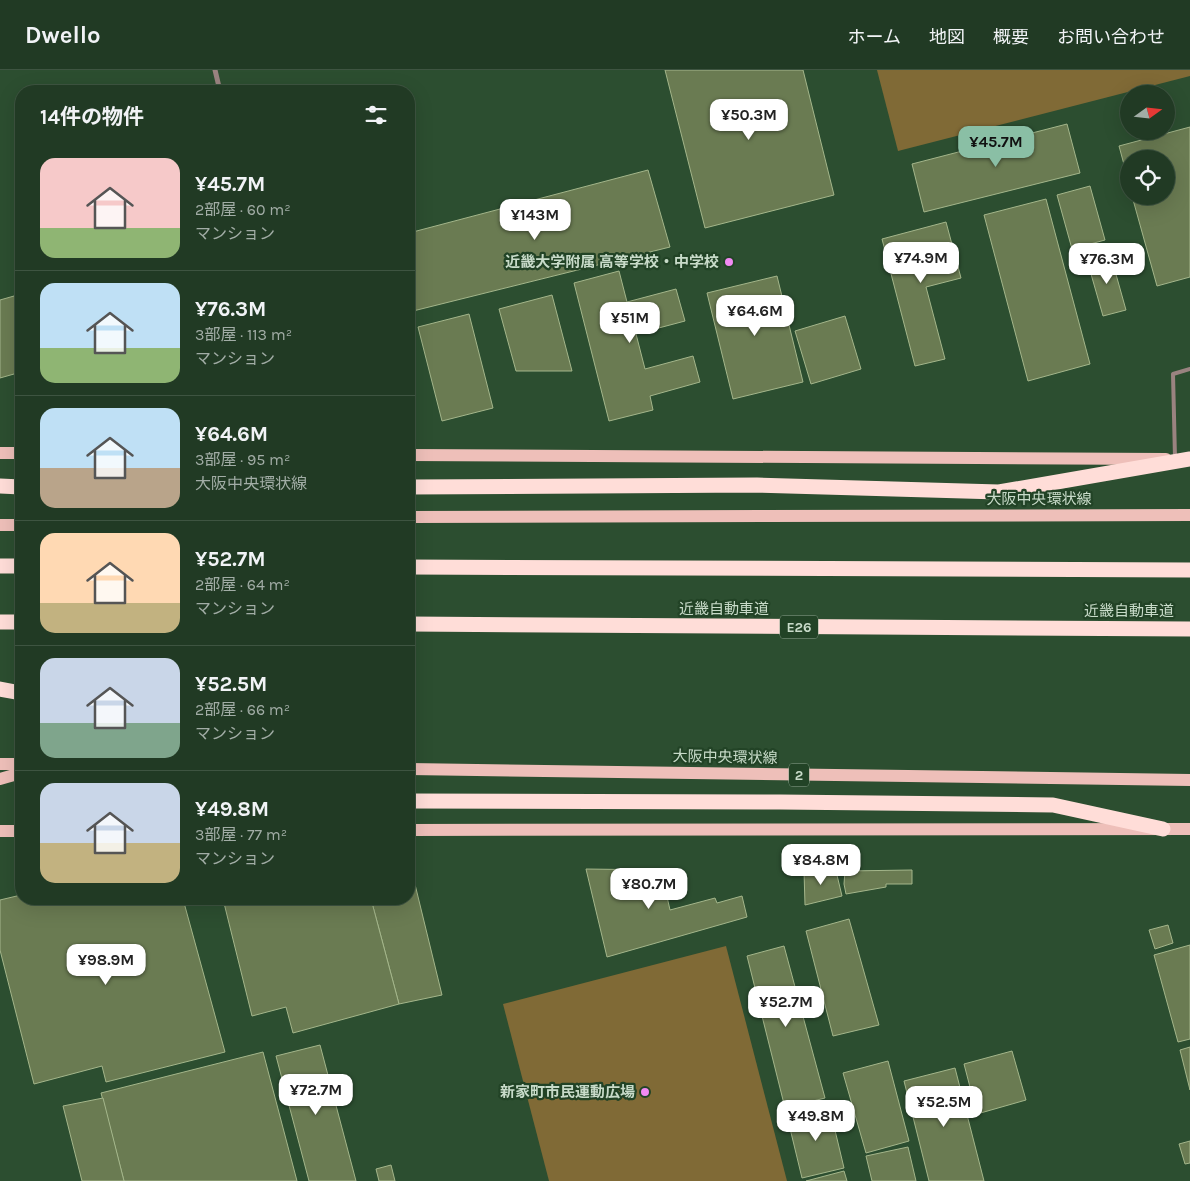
<!DOCTYPE html>
<html lang="ja">
<head>
<meta charset="utf-8">
<style>
	body { margin:0; font-family:Karla,"Noto Sans JP",sans-serif; background:#2d4531; color:#f1f3f6; height:100vh; display:flex; flex-direction:column; font-size:19px; white-space:nowrap }
	* { box-sizing:border-box; margin:0 }
	p { font-size:16px; color:#a2ada6 }
	.icon { flex:none; width:28px; height:28px; fill:none; stroke:currentColor; stroke-width:2; stroke-linecap:round; stroke-linejoin:round }
	.map { position:relative; flex:1; overflow:hidden }
	.details { position:absolute; left:15px; top:15px; width:400px; height:820px; display:flex; flex-direction:column; background:#213a24; border-radius:20px; box-shadow:0 5px 20px #0002,0 0 0 1px #3e5441 }
	.details>* { flex:none }
	.needle { width:32px; rotate:75deg }
	.buttons { position:absolute; left:1120px; top:15px; display:grid; gap:10px }
	.buttons a { display:grid; place-items:center; width:55px; height:55px; border-radius:50%; background:#213a24; box-shadow:0 5px 20px #0002,0 0 0 1px #3e5441; font-size:25px }
	.price { position:absolute; translate:-50% -42px; padding:0 11px; border-radius:10px; background:#fff; color:#222; font-size:16px; line-height:32px; filter:drop-shadow(0 1px 2px #0008) }
	.price::after { content:''; position:absolute; left:50%; top:30px; width:15px; height:11px; margin-left:-8px; background:inherit; clip-path:polygon(0 0,100% 0,50% 100%) }
	.price.on { background:#8abfa5; color:#111 }
	ul { padding:0; list-style:none }
	li { display:flex; align-items:center; gap:15px; height:125px; padding:0 25px }
	li+li { border-top:1px solid #3e5441 }
	li span { display:grid; place-items:center; flex:none; width:140px; height:100px; border-radius:15px; color:#555 }
	li>.icon { margin-inline-start:auto }
	span .icon { width:60px; height:60px; fill:#fffc; stroke-width:1 }
	li b { font-size:21px }
	h2 { display:flex; justify-content:space-between; align-items:center; height:60px; padding:0 25px; font-size:21px }
	header { display:flex; align-items:center; gap:30px; box-sizing:border-box; height:70px; padding:0 25px; background:#213a24; border-bottom:1px solid #3e5441 }
	header strong { font-size:24px }
	nav { display:flex; gap:28px; margin-inline-start:auto; font-size:18px }
	.map>svg:first-child { display:block }
</style>
</head>
<body>
<header>
<strong>Dwello</strong>
<nav><a>ホーム</a><a>地図</a><a>概要</a><a>お問い合わせ</a></nav>
</header>
<div class="map">
<svg width="1190" height="1111" viewBox="0 0 1190 1111">
	<rect width="100%" height="100%" fill="#2c4e30"/>
	<g fill="#806a36">
		<polygon points="877,0 1190,0 1190,6 898,81"/>
		<polygon points="726,876 787,1111 549,1111 503,934"/>
	</g>
	<g fill="#6a7b52" stroke="#a4b68b">
		<polygon points="665,0 803,0 834,125 705,158"/>
		<polygon points="1067,54 1080,103 924,142 912,94"/>
		<polygon points="1190,57 1190,207 1157,216 1132,126 1166,126 1166,89 1129,89 1129,113 1119,76"/>
		<polygon points="648,100 670,177 409,242 409,163"/>
		<polygon points="1090,116 1105,170 1072,179 1057,125"/>
		<polygon points="1046,129 1090,294 1028,311 984,145"/>
		<polygon points="946,152 961,208 926,217 945,289 915,296 882,169"/>
		<polygon points="1110,183 1126,240 1103,246 1087,190"/>
		<polygon points="619,201 627,232 676,219 685,251 636,264 645,299 693,286 700,312 650,326 653,340 609,351 574,213"/>
		<polygon points="777,206 803,312 733,329 707,223"/>
		<polygon points="21,224 21,302 0,308 0,230"/>
		<polygon points="552,225 572,301 516,301 499,239"/>
		<polygon points="469,244 493,338 442,351 418,257"/>
		<polygon points="845,246 861,299 811,314 795,261"/>
		<polygon points="409,798 411,798 442,925 399,934 371,829 409,829"/>
		<polygon points="586,799 661,800 670,840 715,828 717,833 742,826 747,847 607,887"/>
		<polygon points="912,800 912,814 886,814 886,817 846,824 844,814 845,801"/>
		<polygon points="804,801 836,801 842,826 805,835"/>
		<polygon points="21,825 21,829 183,829 225,982 106,1012 102,996 34,1014 0,880 0,830"/>
		<polygon points="223,829 371,829 399,934 293,963 286,937 252,946"/>
		<polygon points="849,849 879,955 833,966 806,861"/>
		<polygon points="1168,855 1173,873 1155,879 1149,860"/>
		<polygon points="1190,875 1190,969 1178,972 1154,885"/>
		<polygon points="784,876 825,1028 785,1038 747,886"/>
		<polygon points="320,975 356,1111 309,1111 276,986"/>
		<polygon points="1190,977 1190,1020 1180,980"/>
		<polygon points="1012,981 1026,1030 977,1044 964,994"/>
		<polygon points="263,982 297,1111 124,1111 101,1023"/>
		<polygon points="888,991 909,1071 866,1083 843,1003"/>
		<polygon points="955,998 984,1111 929,1111 904,1011"/>
		<polygon points="103,1028 124,1111 82,1111 63,1036"/>
		<polygon points="829,1035 844,1098 802,1108 787,1046"/>
		<polygon points="1190,1071 1190,1093 1185,1094 1179,1074"/>
		<polygon points="908,1077 916,1111 872,1111 866,1086"/>
		<polygon points="391,1095 395,1111 379,1111 376,1099"/>
		<polygon points="844,1101 847,1111 806,1111"/>
	</g>
	<g fill="none" stroke-linecap="round" stroke-linejoin="round">
		<polyline stroke="#9a8380" stroke-width="4" points="1175,388 1173,304 1190,299"/>
		<polyline stroke="#9a8380" stroke-width="5" points="215,0 220,21"/>
		<g stroke="#eebfb9" stroke-width="12">
			<polyline points="0,383 21,383"/>
			<polyline points="409,385 1166,389"/>
			<polyline points="409,447 1190,445"/>
			<polyline points="0,455 21,455"/>
			<polyline points="0,694 21,694"/>
			<polyline points="409,699 1190,710"/>
			<polyline points="0,709 21,703"/>
			<polyline points="409,760 1190,759"/>
			<polyline points="0,761 21,761"/>
		</g>
		<g stroke="#ffddd8" stroke-width="15">
			<polyline points="0,416 21,417"/>
			<polyline points="409,417 757,415 999,422 1190,389"/>
			<polyline points="0,496 21,496"/>
			<polyline points="409,497 1190,500"/>
			<polyline points="0,552 21,552"/>
			<polyline points="409,554 1190,559"/>
			<polyline points="0,619 21,623"/>
			<polyline points="409,731 780,732 1053,735 1163,759"/>
		</g>
	</g>
	<g fill="#f28af3" stroke="#224326" stroke-width="2">
		<circle cx="729" cy="192" r="5"/>
		<circle cx="645" cy="1022" r="5"/>
	</g>
	<g text-anchor="middle" stroke-width="4.5" stroke-linejoin="round" paint-order="stroke">
		<g fill="#224326" stroke="#96ad98" stroke-width="1">
			<rect x="780" y="545.5" width="38" height="23" rx="4"/>
			<rect x="789" y="693.5" width="20" height="23" rx="4"/>
		</g>
		<g font-size="14" font-weight="bold" fill="#c8dbc9">
			<text x="799" y="562">E26</text>
			<text x="799" y="710">2</text>
		</g>
		<g font-size="15" font-weight="bold" fill="#c8dbc9" stroke="#224326" text-anchor="end">
			<text x="719" y="197">近畿大学附属 高等学校・中学校</text>
			<text x="635" y="1027">新家町市民運動広場</text>
		</g>
		<g font-size="15" fill="#c8dbc9" stroke="#224326">
			<text x="1039" y="434">大阪中央環状線</text>
			<text x="724" y="544">近畿自動車道</text>
			<text x="1129" y="546">近畿自動車道</text>
			<text transform="translate(725 687) rotate(1)" y="5">大阪中央環状線</text>
		</g>
	</g>
</svg>
<div class="buttons">
<a><svg class="needle" viewBox="-14 -14 28 28"><path d="M0-13l5 13h-10z" fill="#e53935"/><path d="M0 13l5-13h-10z" fill="#a2ada6"/></svg></a>
<a><svg class="icon" aria-label="locate" viewBox="0 0 24 24"><circle cx="12" cy="12" r="6"/><path d="M12 2v4M12 18v4M2 12h4M18 12h4"/></svg></a>
</div>
<b class="price" style="left:749px;top:71px">¥50.3M</b>
<b class="price on" style="left:996px;top:98px">¥45.7M</b>
<b class="price" style="left:535px;top:171px">¥143M</b>
<b class="price" style="left:921px;top:214px">¥74.9M</b>
<b class="price" style="left:1107px;top:215px">¥76.3M</b>
<b class="price" style="left:755px;top:267px">¥64.6M</b>
<b class="price" style="left:630px;top:274px">¥51M</b>
<b class="price" style="left:821px;top:816px">¥84.8M</b>
<b class="price" style="left:649px;top:840px">¥80.7M</b>
<b class="price" style="left:106px;top:916px">¥98.9M</b>
<b class="price" style="left:786px;top:958px">¥52.7M</b>
<b class="price" style="left:316px;top:1046px">¥72.7M</b>
<b class="price" style="left:944px;top:1058px">¥52.5M</b>
<b class="price" style="left:816px;top:1072px">¥49.8M</b>
<section class="details">
<h2>14件の物件<svg class="icon" aria-label="filters" viewBox="0 0 24 24"><path d="M4 7h16M4 17h16"/><circle cx="9" cy="7" r="2"/><circle cx="15" cy="17" r="2"/></svg></h2>
<ul>
<li><span style="background:linear-gradient(#f6c9c9 70%,#8fb573 0)"><svg class="icon" aria-label="home" viewBox="0 0 24 24"><path d="M3 11l9-7 9 7M6 9v11h12V9"/></svg></span><div><b>¥45.7M</b><p>2部屋 · 60 m²</p><p>マンション</p></div></li>
<li><span style="background:linear-gradient(#bfe0f5 65%,#8fb573 0)"><svg class="icon" aria-label="home" viewBox="0 0 24 24"><path d="M3 11l9-7 9 7M6 9v11h12V9"/></svg></span><div><b>¥76.3M</b><p>3部屋 · 113 m²</p><p>マンション</p></div></li>
<li><span style="background:linear-gradient(#bfe0f5 60%,#b9a48a 0)"><svg class="icon" aria-label="home" viewBox="0 0 24 24"><path d="M3 11l9-7 9 7M6 9v11h12V9"/></svg></span><div><b>¥64.6M</b><p>3部屋 · 95 m²</p><p>大阪中央環状線</p></div></li>
<li><span style="background:linear-gradient(#ffd9b3 70%,#c2b280 0)"><svg class="icon" aria-label="home" viewBox="0 0 24 24"><path d="M3 11l9-7 9 7M6 9v11h12V9"/></svg></span><div><b>¥52.7M</b><p>2部屋 · 64 m²</p><p>マンション</p></div></li>
<li><span style="background:linear-gradient(#c9d6e8 65%,#7fa58c 0)"><svg class="icon" aria-label="home" viewBox="0 0 24 24"><path d="M3 11l9-7 9 7M6 9v11h12V9"/></svg></span><div><b>¥52.5M</b><p>2部屋 · 66 m²</p><p>マンション</p></div></li>
<li><span style="background:linear-gradient(#c9d6e8 60%,#c2b280 0)"><svg class="icon" aria-label="home" viewBox="0 0 24 24"><path d="M3 11l9-7 9 7M6 9v11h12V9"/></svg></span><div><b>¥49.8M</b><p>3部屋 · 77 m²</p><p>マンション</p></div></li>
</ul>
</section>
</div>
</body>
</html>
